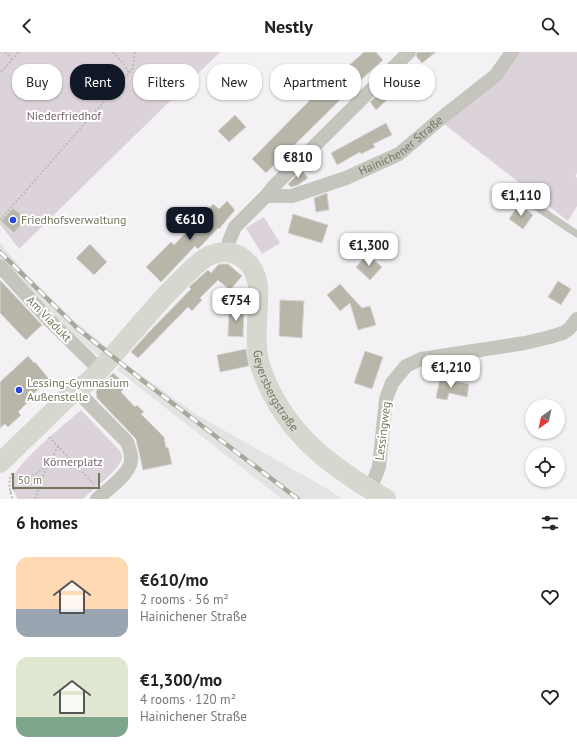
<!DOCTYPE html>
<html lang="en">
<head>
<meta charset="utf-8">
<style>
	body { margin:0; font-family:"PT Sans",sans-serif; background:#f2f2f2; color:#222; height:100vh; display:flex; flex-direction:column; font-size:15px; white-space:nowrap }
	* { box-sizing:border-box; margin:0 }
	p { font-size:13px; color:#767676 }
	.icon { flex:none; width:22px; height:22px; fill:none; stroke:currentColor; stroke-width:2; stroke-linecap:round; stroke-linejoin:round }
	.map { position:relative; height:447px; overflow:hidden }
	.side { display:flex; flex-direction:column; background:#fff; flex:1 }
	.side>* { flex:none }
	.hud { position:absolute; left:12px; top:12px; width:553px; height:36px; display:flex; gap:8px }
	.needle { width:26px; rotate:213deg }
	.fabs { position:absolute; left:525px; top:347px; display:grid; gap:8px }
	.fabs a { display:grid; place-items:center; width:40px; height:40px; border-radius:50%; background:#fff; box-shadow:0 1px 3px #0004; font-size:20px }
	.scale { position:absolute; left:12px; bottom:10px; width:88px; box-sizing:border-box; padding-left:4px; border:2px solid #75775d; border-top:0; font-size:11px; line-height:14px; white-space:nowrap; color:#75775d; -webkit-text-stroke:3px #fff; paint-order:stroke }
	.price { position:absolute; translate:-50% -34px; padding:0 9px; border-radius:8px; background:#fff; color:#222; font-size:13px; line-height:26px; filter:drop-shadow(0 1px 2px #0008) }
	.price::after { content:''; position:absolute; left:50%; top:24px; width:12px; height:9px; margin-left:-6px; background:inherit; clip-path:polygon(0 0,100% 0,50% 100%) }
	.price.on { background:#111827; color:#fff }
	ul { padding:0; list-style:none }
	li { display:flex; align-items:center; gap:12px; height:100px; padding:0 16px }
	li span { display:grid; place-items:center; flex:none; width:112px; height:80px; border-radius:12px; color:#555 }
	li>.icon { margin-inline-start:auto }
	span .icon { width:48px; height:48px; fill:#fffc; stroke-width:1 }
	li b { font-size:17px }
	h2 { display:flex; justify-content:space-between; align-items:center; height:48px; padding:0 16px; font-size:17px }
	.pill { padding:0 14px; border-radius:16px; background:#fff; box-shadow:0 1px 3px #0004; font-size:14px; line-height:36px }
	.pill.on { background:#111827; color:#fff }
	header { display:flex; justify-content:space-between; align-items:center; height:52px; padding:0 16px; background:#fff; font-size:18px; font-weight:600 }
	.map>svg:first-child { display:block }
</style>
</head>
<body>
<header><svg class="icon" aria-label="back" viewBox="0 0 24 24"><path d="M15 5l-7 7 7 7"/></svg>Nestly<svg class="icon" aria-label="search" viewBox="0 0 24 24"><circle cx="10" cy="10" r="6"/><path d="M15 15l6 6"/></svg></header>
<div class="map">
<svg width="577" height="447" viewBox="0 0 577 447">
	<rect width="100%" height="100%" fill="#f4f1f5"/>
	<g fill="#e4e3e3">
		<polygon points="0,191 23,218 73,268 109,297 102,307 71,281 8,217 0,207"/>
		<polygon points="123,310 197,363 326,436 343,447 282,447 117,318"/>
	</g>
	<g fill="#dcd3da">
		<polygon points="0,0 220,0 19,197 0,172"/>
		<polygon points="512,0 577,0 577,121 575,124 577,126 577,154 568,169 439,68"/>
		<polygon points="264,165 280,191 262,202 246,176"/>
		<path d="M81,358L120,399C121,401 122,403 122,405C122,416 91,439 83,447H18C14,441 12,433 13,426C17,411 67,370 81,358Z"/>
	</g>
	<g fill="#b7b6a9" stroke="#d6d4d6">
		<polygon points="364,0 376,0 383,8 354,34 266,121 252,107 309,49"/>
		<polygon points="417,0 436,0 422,11 416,4"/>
		<polygon points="425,22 434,36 414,48 405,34"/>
		<polygon points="401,24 406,30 376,58 370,50 397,25 398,27"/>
		<polygon points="235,63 246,75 229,90 218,79"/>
		<polygon points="386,71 392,83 373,92 375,95 361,102 360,100 337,113 331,101"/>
		<polygon points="302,118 308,126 298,133 291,135 288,132"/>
		<polygon points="327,141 329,158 316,160 314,146"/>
		<polygon points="227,149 235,158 219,177 218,176 198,197 195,194 161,230 146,215 171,190 174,193 201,165 201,166 213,152 219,157"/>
		<polygon points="519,152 533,163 523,177 509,167"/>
		<polygon points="13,156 26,167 14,181 1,169"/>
		<polygon points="293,162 328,173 322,191 288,181"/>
		<polygon points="90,192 107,210 94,223 76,206"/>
		<polygon points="367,202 382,215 370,228 356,215"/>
		<polygon points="221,212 228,212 242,224 230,238 218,228 200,246 202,248 192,259 188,255 138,306 131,300 149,280 191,237 189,235 199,226 208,218 211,221 218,213"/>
		<polygon points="0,228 42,273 26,288 0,261"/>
		<polygon points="558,229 571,237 561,253 548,245"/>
		<polygon points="340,232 362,256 370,254 376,273 358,278 350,251 340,259 327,243"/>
		<polygon points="280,248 304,249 302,286 279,284"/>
		<polygon points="229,255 244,255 243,285 228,284"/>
		<polygon points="246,297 249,314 220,320 217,303"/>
		<polygon points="365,299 383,305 372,337 354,331"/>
		<polygon points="28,304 34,311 35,310 49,327 26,349 27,351 18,360 21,363 8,375 5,372 0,376 0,330"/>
		<polygon points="113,321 127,333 121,340 135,355 137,353 144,360 141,362 164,385 166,396 168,395 172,412 143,418 136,387 97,346 96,339"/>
		<polygon points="440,326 469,332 467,345 449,341 447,348 436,346"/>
	</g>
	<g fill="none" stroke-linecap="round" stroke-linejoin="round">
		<g stroke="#bbbcb6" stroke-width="2" stroke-dasharray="2 2" stroke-linecap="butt">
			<polyline points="5,0 12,7"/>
			<polyline points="113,0 124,12 129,21"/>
			<polyline points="1,20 19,0"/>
			<polyline points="0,168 132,18 135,0"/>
			<polyline points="49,385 94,432"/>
			<path d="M12,421C8,431 9,438 13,447"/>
			<polyline points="10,441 48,413"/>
			<polyline points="35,447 48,412 58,395"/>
		</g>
		<polyline stroke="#c5c5be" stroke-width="7" points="532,152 577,182"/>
		<g stroke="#c5c5be" stroke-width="14">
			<path id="s1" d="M266,144H292L346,126L399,102L439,68L496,23L512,0"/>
			<polyline points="227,201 229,189 235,175 266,144 274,134 409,0"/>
			<polyline points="0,214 49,268 100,318"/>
			<path d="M77,339L127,390C129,396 132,402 131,409C130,422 107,438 97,447"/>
			<polyline points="370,438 379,415 386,347 392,331 406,314 421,307 525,291 550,285 563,281 569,277 577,267"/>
		</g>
		<path stroke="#d6d7cf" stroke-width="20" id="s2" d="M0,411L66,347L89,329L100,318C121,294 141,271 162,247C175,234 187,220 201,209C224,191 251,202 257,229C259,235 258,242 258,247C258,273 253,294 262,319C285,382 331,415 386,447"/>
		<defs>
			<polyline id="rail" points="0,200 77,276 142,328 298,447"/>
		</defs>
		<use href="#rail" stroke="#a7a89b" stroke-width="4.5"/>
		<use href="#rail" stroke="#fff" stroke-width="3" stroke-dasharray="9" stroke-linecap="butt"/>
	</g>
	<g fill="#2947de" stroke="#fff" stroke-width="1.5">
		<circle cx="13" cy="168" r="4"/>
		<circle cx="19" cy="338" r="4"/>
	</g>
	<g text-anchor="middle" stroke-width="4" stroke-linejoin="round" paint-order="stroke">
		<g font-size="12" fill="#796370" stroke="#fff">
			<text x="64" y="68">Niederfriedhof</text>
			<text x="73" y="414">Körnerplatz</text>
		</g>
		<g font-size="12" fill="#75775d" stroke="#fff">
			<text dy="4" stroke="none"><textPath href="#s1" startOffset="147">Hainichener Straße</textPath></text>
			<text transform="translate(49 267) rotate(46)" y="4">Am Viadukt</text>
			<text dy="4" stroke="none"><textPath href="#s2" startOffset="472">Geyersbergstraße</textPath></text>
			<text transform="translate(383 379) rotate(-83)" y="4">Lessingweg</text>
		</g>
		<g font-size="12" fill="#75775d" stroke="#fff" text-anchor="start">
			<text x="21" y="172">Friedhofsverwaltung</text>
			<text x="27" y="335">Lessing-Gymnasium<tspan x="27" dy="14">Außenstelle</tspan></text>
		</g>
	</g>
</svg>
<div class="fabs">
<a><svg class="needle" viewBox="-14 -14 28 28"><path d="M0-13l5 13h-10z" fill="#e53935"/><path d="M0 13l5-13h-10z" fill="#767676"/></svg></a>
<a><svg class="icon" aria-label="locate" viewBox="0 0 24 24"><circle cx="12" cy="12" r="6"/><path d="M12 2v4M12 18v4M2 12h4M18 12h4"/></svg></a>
</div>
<div class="scale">50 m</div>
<b class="price" style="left:298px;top:127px">€810</b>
<b class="price" style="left:521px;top:165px">€1,110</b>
<b class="price on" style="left:190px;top:189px">€610</b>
<b class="price" style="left:369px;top:215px">€1,300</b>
<b class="price" style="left:236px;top:270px">€754</b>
<b class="price" style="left:451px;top:337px">€1,210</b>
<div class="hud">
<a class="pill">Buy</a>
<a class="pill on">Rent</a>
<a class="pill">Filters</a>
<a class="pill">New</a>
<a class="pill">Apartment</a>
<a class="pill">House</a>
</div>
</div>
<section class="side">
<h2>6 homes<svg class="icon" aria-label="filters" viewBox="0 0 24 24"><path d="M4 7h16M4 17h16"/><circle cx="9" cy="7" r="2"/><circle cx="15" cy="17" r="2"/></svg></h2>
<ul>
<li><span style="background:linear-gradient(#ffd9b3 65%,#9aa5b1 0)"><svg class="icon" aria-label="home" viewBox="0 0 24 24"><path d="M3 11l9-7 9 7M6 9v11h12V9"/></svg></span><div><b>€610/mo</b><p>2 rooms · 56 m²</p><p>Hainichener Straße</p></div><svg class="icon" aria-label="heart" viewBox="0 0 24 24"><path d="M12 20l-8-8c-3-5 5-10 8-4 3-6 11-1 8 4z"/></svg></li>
<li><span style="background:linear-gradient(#dfe7d0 75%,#7fa58c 0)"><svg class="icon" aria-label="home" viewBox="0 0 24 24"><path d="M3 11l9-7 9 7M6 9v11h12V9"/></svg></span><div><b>€1,300/mo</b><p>4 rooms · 120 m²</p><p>Hainichener Straße</p></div><svg class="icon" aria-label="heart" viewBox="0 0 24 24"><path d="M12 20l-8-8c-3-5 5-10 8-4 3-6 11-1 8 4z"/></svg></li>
</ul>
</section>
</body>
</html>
